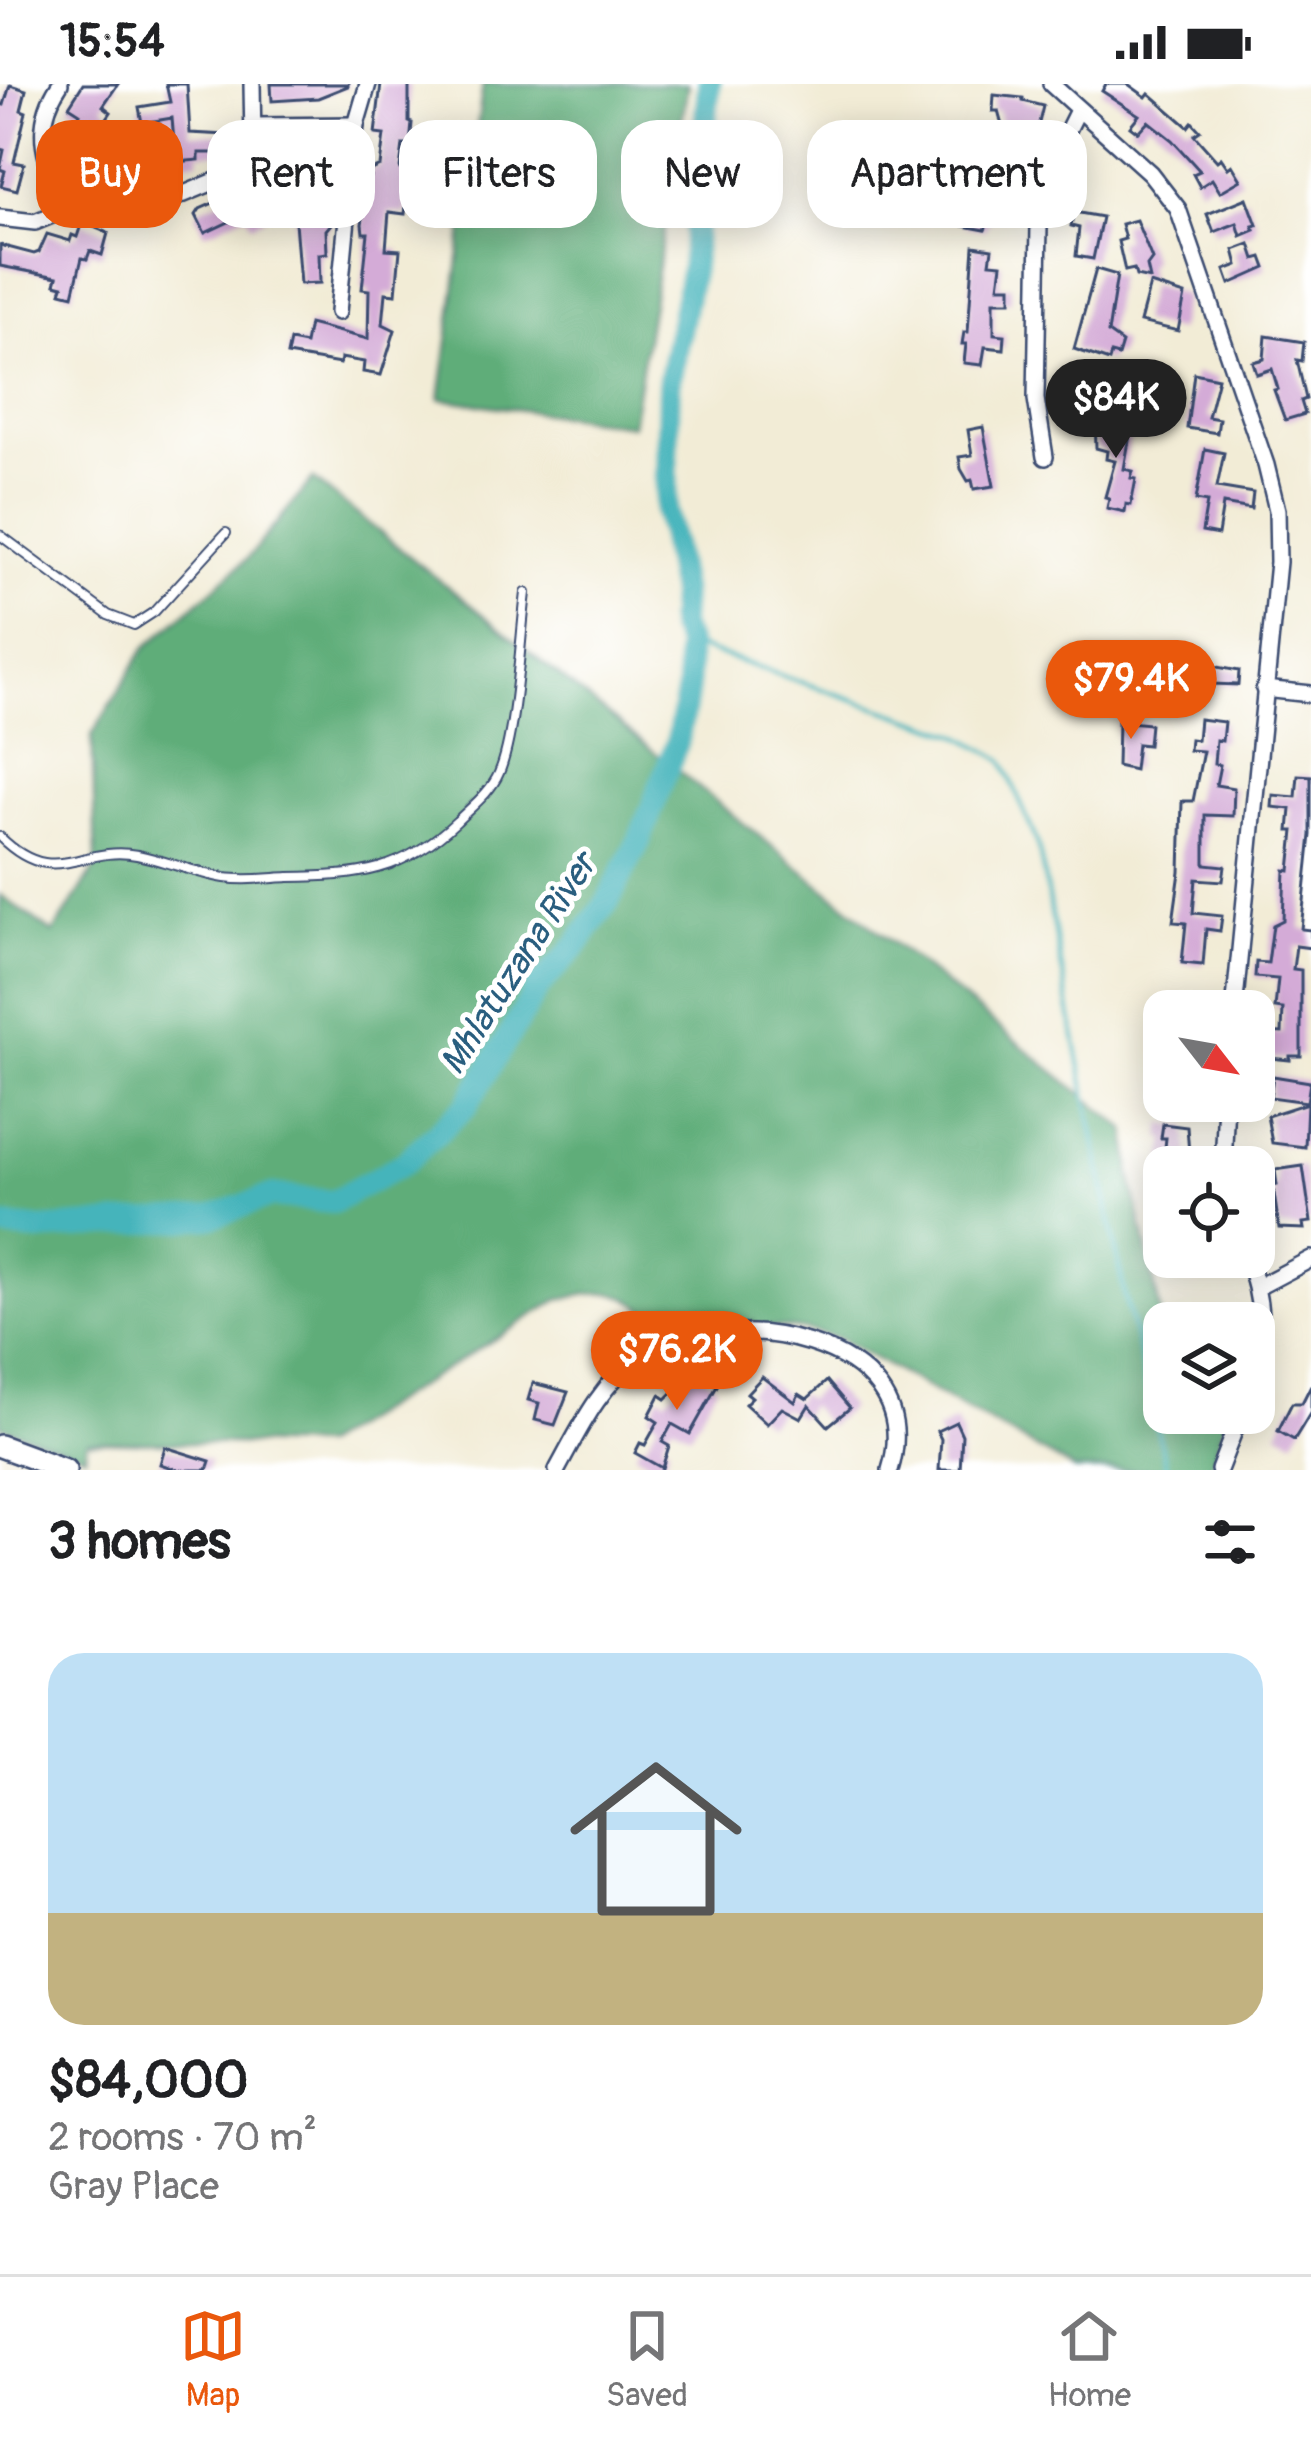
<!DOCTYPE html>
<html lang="en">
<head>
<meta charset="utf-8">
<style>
	body { margin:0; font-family:Pangolin,sans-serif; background:#f2f2f2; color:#202124; height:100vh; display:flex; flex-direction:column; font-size:45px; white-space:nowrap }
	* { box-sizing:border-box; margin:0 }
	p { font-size:39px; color:#757577 }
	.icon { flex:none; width:66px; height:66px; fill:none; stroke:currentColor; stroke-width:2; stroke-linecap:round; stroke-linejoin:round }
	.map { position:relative; height:1386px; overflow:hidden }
	.drawer { display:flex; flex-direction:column; background:#fff; flex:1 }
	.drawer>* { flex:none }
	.top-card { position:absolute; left:36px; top:36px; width:1239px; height:108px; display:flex; gap:24px }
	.needle { width:78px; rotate:121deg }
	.tools { position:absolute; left:1143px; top:906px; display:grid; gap:24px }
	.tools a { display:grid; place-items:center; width:132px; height:132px; border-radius:24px; background:#fff; box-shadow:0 6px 30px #0003; font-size:60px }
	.price { position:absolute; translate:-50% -102px; padding:0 27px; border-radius:42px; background:#ea580c; color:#fff; font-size:39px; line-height:78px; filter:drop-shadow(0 3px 6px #0008) }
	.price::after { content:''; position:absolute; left:50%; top:72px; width:36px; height:27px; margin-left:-18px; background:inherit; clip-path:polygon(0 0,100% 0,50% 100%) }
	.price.active { background:#222; color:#fff }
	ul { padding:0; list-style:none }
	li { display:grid; align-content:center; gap:24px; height:636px; padding:0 48px }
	li span { display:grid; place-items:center; height:372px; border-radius:36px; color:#555 }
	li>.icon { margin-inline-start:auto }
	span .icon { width:216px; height:216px; fill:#fffc; stroke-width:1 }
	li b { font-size:51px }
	h2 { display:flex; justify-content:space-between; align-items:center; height:144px; padding:0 48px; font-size:51px }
	.tag { padding:0 42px; border-radius:36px; background:#fff; box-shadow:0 6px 30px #0003; font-size:42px; line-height:108px }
	.tag.active { background:#ea580c; color:#fff }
	.status { display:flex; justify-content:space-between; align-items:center; height:84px; padding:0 60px; background:#fff; direction:ltr }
	.status svg { height:33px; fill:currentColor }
	.tab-bar { display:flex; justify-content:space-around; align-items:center; height:168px; border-top:3px solid #e0e0e0; background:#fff; font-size:33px; color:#757577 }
	.tab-bar a { display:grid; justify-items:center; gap:6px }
	.tab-bar .active { color:#ea580c }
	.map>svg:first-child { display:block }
</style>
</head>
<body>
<div class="status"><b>15:54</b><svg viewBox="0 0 49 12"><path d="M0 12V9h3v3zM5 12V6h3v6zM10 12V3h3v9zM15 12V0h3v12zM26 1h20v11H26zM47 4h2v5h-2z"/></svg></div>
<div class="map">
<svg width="1311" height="1386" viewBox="0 0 1311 1386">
	<rect width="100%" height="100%" fill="#fff"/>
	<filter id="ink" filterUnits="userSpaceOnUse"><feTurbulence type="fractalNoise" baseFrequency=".00833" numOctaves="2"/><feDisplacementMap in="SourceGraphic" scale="24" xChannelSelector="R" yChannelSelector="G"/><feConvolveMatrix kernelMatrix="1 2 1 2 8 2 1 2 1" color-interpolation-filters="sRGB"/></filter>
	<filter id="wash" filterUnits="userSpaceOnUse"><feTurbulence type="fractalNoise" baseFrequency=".004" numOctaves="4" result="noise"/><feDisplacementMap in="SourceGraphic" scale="48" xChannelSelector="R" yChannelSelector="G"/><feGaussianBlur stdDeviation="2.7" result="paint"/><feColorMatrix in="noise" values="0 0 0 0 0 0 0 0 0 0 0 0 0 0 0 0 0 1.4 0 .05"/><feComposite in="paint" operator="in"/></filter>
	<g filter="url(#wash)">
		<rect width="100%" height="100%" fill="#f2ecd6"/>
		<g fill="#5ead79" stroke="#3c6e6c" stroke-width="3">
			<polygon points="483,0 688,0 632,341 440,315"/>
			<path d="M313,395L1127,1046L1131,1089L1164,1246V1329H1228L1210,1386H1075L839,1255C780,1235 723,1243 663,1248C633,1202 607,1205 558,1216L321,1362L87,1357L85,1371L0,1342V811L53,849L96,783L92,651L145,564L246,476Z"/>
		</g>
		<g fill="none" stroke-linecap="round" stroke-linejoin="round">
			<polyline stroke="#44b4bb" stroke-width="4.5" points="687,560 957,650 1003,676 1038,761 1125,1213 1167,1386"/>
			<polyline stroke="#44b4bb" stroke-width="24" points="0,1143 39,1146 210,1133 272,1112 333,1118 404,1079 466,1022 539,902 577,861 608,817 639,757 677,659 688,604 687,560 679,542 681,510 666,427 669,298 692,183 709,0"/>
		</g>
		<g id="blocks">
			<g fill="#d4abd7">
				<polygon points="83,0 118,0 103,22 111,28 99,46 110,50 105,69 93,66 87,87 68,83 75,55 70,54 80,29 69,22"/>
				<polygon points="166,0 187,0 190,49 227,51 227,69 199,69 199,76 177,78 171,81 169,99 151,100 150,84 122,91 117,67 174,58 172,34 142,39 139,23 170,18"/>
				<polygon points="271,0 348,0 348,2 318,14 272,17"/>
				<polygon points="381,0 409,0 409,38 412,39 410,61 403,61 400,85 410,86 405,130 389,128 386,165 400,166 396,210 386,209 383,240 395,246 381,291 363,288 364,278 341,274 340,280 287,271 290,257 305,260 309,240 368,255 369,206 362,205 368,149 363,149 362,140 371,86 380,82 384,51 375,50"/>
				<polygon points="1106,0 1128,0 1146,13 1149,9 1188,43 1192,38 1200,47 1194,51 1217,77 1221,74 1228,84 1232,81 1241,96 1220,108 1212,95 1200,103 1193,90 1200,87 1172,56 1148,37 1138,48 1130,42 1139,31 1102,7"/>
				<polygon points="10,1 26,6 21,26 26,28 14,78 24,80 17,106 1,102 5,87 0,85 4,66 0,65 0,20 4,21"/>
				<polygon points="994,11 1023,14 1023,17 1043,22 1037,47 1014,48 1008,70 997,67 1003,45 998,27 993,27"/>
				<polygon points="322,53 323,76 330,75 331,92 322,92 324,129 330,129 331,140 326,146 327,169 319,170 320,199 300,200 294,125 306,125 309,81 289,82 290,93 284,93 284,100 269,101 267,64 305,62 305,54"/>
				<polygon points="974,65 998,70 989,116 996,118 985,146 964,142 969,92 960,89 962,78 971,79"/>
				<polygon points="258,106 266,123 262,127 265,134 252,140 246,130 205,149 196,131 200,125 227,113 228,117"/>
				<polygon points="1247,114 1257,141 1253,142 1255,146 1241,152 1237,139 1214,148 1207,130"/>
				<polygon points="1074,128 1102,133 1093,175 1076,172 1079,144 1071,142"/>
				<polygon points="1136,136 1152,175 1147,182 1150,195 1136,192 1134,185 1125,187 1118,157 1125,155 1121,140"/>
				<polygon points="82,138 108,149 102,171 90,167 87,175 82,174 73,211 61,208 63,202 55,200 57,193 0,182 0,161 34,170 39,168 47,150 70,157 72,151 77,153"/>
				<polygon points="1250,160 1255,175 1262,173 1266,184 1230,200 1225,186 1238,181 1234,166"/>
				<polygon points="974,162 992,165 990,179 1002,180 999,202 1011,202 1011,217 994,217 994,250 1005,251 1004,265 985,263 982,281 964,279 966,260 962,260 964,248 968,248"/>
				<polygon points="1096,185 1117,191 1108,249 1122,259 1118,272 1111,270 1109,277 1074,265"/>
				<polygon points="1150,200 1185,211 1178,247 1140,238"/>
				<polygon points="1266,252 1304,258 1302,277 1297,276 1306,315 1301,317 1305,330 1285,336 1274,306 1278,305 1272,285 1257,290 1253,278 1264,275"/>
				<polygon points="1194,289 1218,294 1208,333 1219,335 1217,349 1187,344"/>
				<polygon points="1095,333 1132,340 1124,385 1133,387 1131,394 1136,395 1131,421 1126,420 1125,428 1107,424 1109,414 1105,413 1115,377 1106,375 1107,367 1096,364"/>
				<polygon points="983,343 994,402 974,405 972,396 968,397 961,385 959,373 972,371 968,346"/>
				<polygon points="1205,365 1224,369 1217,403 1253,409 1251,425 1223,420 1218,451 1202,448 1207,418 1196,416"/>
				<polygon points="1109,569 1150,574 1150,588 1129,587 1127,605 1115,604 1115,599 1088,596 1090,574 1108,576"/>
				<polygon points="1191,578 1239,587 1238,601 1212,600 1210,609 1192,605 1195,593 1188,591"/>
				<polygon points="1199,635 1224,638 1222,657 1216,656 1214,680 1220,681 1216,701 1234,704 1233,732 1205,731 1205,780 1225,782 1223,797 1196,795 1193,829 1222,832 1220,847 1206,845 1203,881 1182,879 1186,839 1173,838 1180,788 1182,717 1193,717 1203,667 1189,666 1190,655 1197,656"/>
				<polygon points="1118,637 1150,640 1148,661 1137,660 1134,686 1117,682"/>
				<polygon points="1298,691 1311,692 1311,751 1301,845 1311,846 1311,864 1296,862 1293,885 1301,886 1301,972 1290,972 1290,976 1260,973 1263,948 1282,949 1283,925 1275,924 1278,895 1255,893 1256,878 1268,879 1273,841 1283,836 1285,786 1290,787 1294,747 1289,747 1291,725 1272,723 1273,711 1296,713"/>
				<polygon points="1273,992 1310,998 1307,1018 1270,1013"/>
				<polygon points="1307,1019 1305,1063 1272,1059 1267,1032"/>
				<polygon points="1163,1040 1187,1043 1190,1083 1163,1082 1166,1054 1161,1054"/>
				<polygon points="1303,1082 1311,1138 1303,1139 1304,1145 1279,1144 1273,1102 1277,1101 1275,1086"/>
				<polygon points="688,1282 717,1302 690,1350 672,1340 662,1358 669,1362 662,1384 635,1369 640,1359 645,1361 658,1338 649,1332 660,1311 666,1315 674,1307"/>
				<polygon points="762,1293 795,1318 799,1310 807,1315 827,1297 850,1324 828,1342 809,1321 801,1334 782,1324 767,1340 745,1320 752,1313 747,1309"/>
				<polygon points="533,1299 568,1308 555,1341 535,1336 539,1319 528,1316"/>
				<polygon points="1311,1301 1311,1328 1294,1356 1278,1347 1292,1319 1302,1319"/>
				<polygon points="956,1338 962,1351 960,1386 939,1386 941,1355 937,1347"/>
				<polygon points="165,1363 210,1377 207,1386 178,1386 160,1380"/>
			</g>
		</g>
	</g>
	<g filter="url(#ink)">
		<use href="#blocks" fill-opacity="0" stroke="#3b4b70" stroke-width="3"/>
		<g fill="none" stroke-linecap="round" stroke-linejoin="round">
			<defs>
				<g id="lane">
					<polyline points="0,451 108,531 134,541 154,528 226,449"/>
					<path d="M0,753C55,807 80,760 137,771C167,777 195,789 225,794C246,797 269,794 289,793C360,792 403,788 457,737C471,723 491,708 499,689C516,650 520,555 526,509"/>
				</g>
				<g id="street">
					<path d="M60,0C30,44 46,81 68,124"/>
					<polyline points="1051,0 1150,89 1178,125 1266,381 1277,426 1278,478 1234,927"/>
					<polyline points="255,42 356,41"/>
					<polyline points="0,134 35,138 105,109 177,113 230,91 243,81 253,59 252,0"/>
					<polyline points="338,228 356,41 368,0"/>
					<polyline points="1045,373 1036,315 1039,141 1047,88 1078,26"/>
					<polyline points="1264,605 1311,610"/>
					<polyline points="1223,1083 1226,1017"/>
					<path d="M1247,1173C1262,1214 1265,1250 1254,1292"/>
					<polyline points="1258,1203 1311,1175"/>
					<path d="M557,1386C578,1348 600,1300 637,1275C720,1218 931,1252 890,1386"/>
					<polyline points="1219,1386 1241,1329"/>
				</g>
				<polyline id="secondary" points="0,1362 65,1386"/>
			</defs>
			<use href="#lane" stroke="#3b4b70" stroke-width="12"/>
			<use href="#street" stroke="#3b4b70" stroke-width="20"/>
			<use href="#secondary" stroke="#3b4b70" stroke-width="26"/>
			<use href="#lane" stroke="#fff" stroke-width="8"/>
			<use href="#street" stroke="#fff" stroke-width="15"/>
			<use href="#secondary" stroke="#fff" stroke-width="21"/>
		</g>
	</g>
	<g text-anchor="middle" stroke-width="10" stroke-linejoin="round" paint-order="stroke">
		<g font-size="36" font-style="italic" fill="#295e7f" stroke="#fff">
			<text transform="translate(517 879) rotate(-57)" y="13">Mhlatuzana River</text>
		</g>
	</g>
</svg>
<div class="tools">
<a><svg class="needle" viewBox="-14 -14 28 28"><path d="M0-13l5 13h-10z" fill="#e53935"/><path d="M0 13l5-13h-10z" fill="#757577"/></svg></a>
<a><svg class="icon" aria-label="locate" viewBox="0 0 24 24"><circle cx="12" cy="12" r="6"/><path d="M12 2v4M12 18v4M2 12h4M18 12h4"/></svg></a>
<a><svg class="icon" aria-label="layers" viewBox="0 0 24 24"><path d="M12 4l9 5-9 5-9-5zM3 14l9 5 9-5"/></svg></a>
</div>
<b class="price active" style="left:1116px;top:377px">$84K</b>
<b class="price" style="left:1131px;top:658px">$79.4K</b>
<b class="price" style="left:677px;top:1329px">$76.2K</b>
<div class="top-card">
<a class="tag active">Buy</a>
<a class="tag">Rent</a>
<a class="tag">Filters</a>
<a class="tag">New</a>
<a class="tag">Apartment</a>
</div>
</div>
<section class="drawer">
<h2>3 homes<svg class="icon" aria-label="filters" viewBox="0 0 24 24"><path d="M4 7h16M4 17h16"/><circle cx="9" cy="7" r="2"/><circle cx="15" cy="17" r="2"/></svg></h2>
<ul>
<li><span style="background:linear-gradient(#bfe0f5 70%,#c2b280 0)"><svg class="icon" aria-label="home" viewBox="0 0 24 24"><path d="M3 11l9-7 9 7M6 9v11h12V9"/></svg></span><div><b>$84,000</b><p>2 rooms · 70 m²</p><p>Gray Place</p></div></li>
</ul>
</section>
<nav class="tab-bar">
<a class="active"><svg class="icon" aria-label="map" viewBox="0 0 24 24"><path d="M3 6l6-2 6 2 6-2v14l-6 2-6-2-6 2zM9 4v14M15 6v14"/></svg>Map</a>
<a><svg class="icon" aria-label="saved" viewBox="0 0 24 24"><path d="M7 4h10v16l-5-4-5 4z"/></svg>Saved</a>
<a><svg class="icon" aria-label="home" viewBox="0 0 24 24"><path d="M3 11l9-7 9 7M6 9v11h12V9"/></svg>Home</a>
</nav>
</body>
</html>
